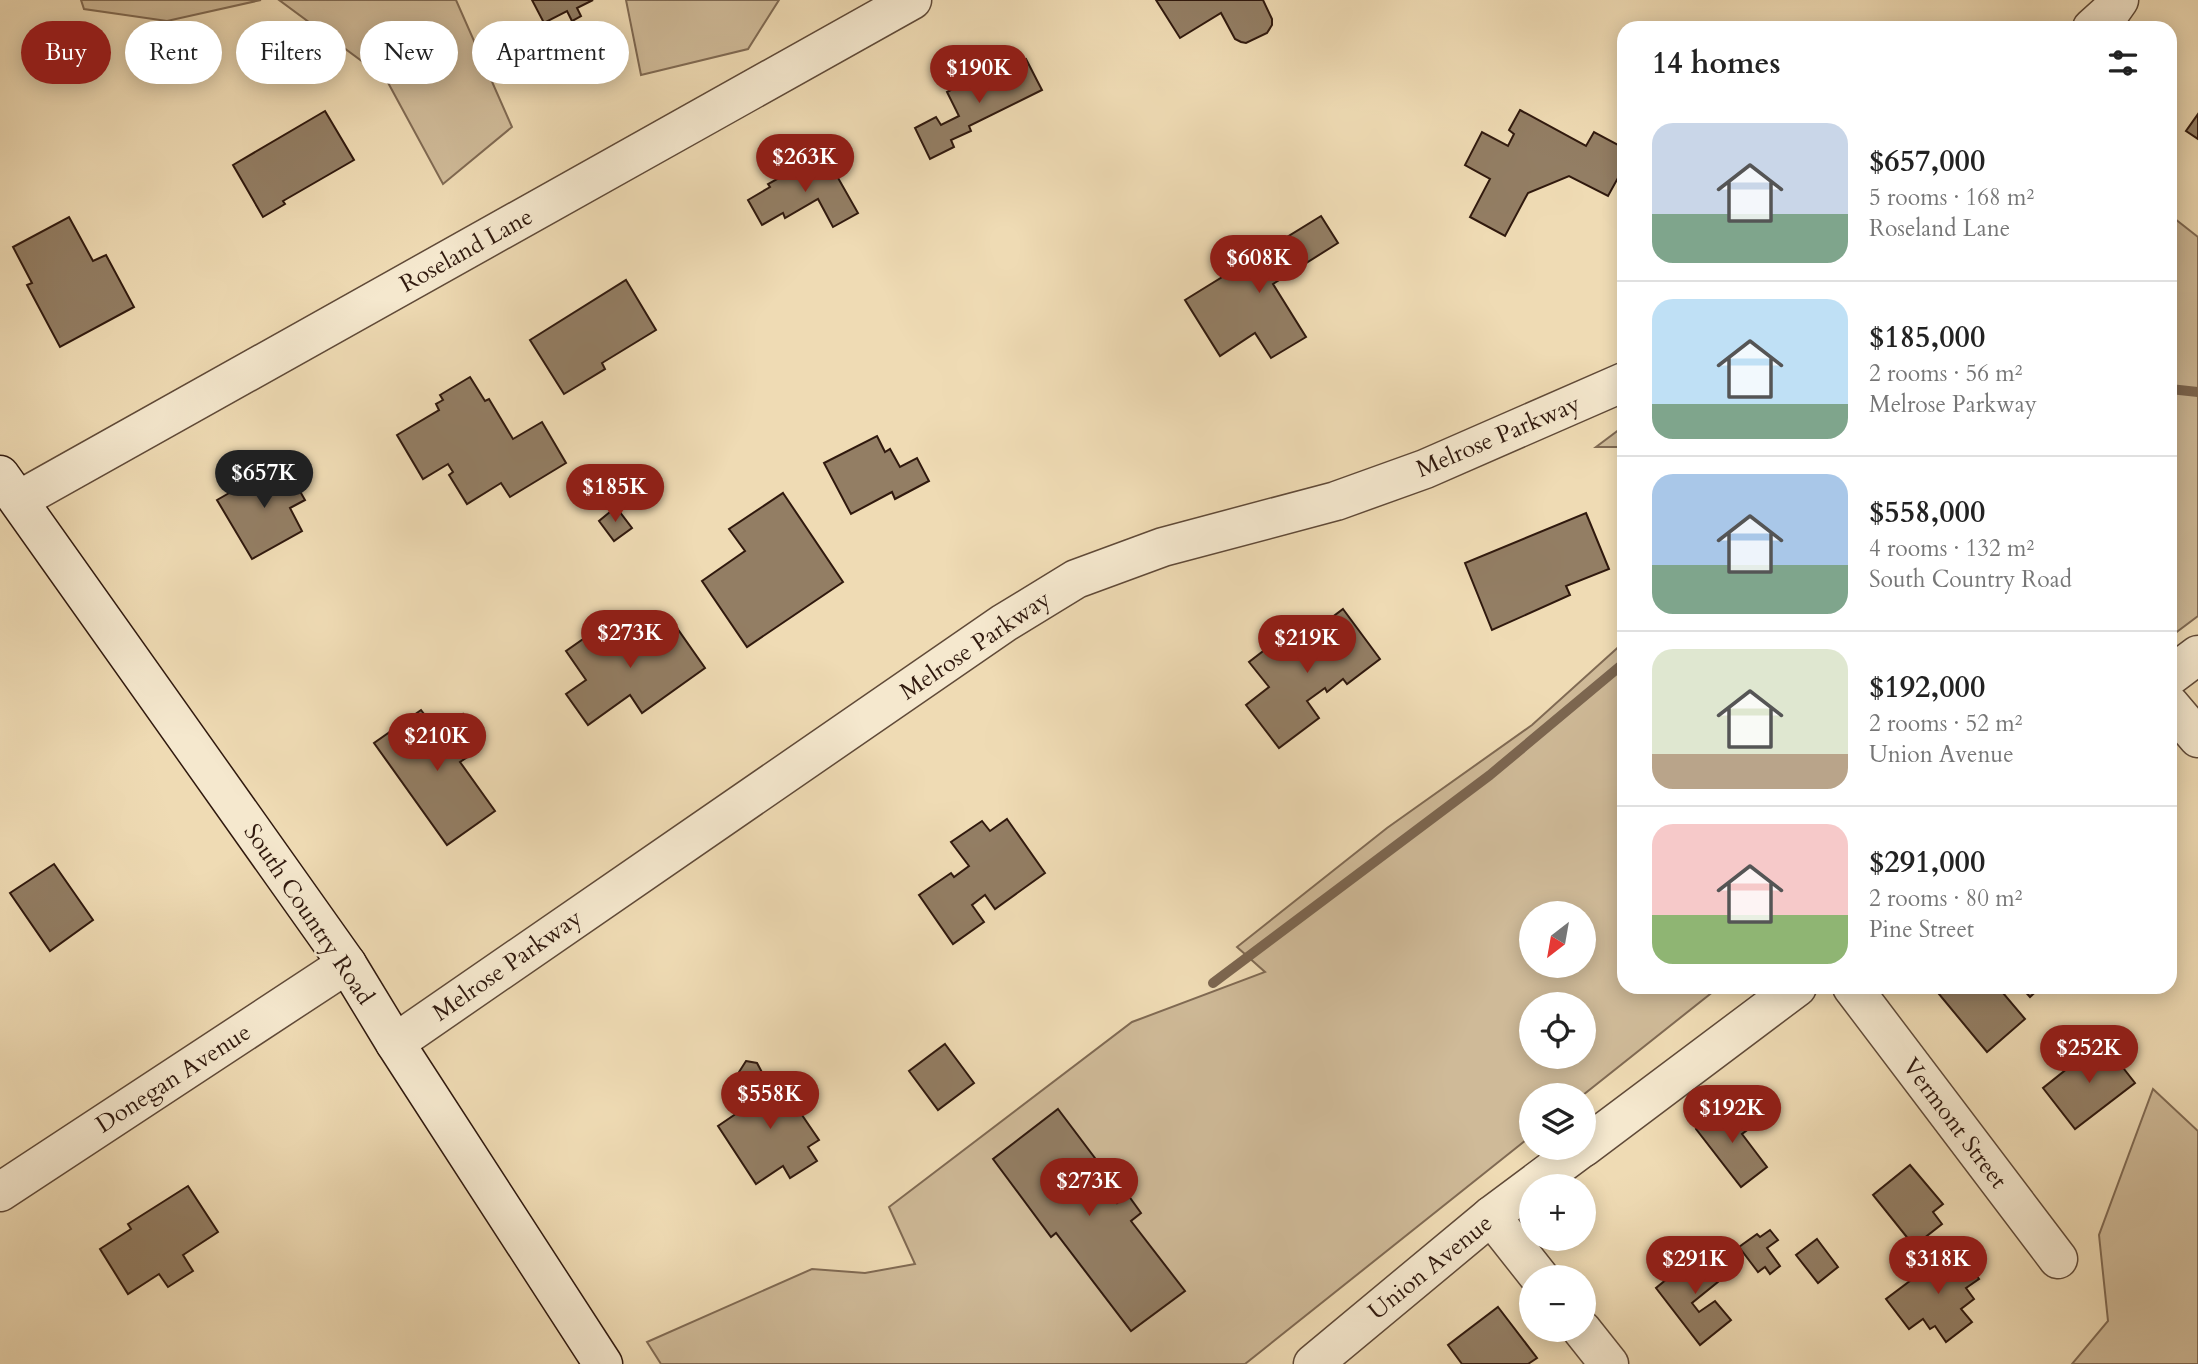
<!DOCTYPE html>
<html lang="en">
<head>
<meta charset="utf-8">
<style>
	body { margin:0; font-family:Cardo,serif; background:#f6f6f6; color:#222; height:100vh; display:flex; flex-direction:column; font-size:26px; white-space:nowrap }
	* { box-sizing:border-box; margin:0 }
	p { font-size:23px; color:#767676 }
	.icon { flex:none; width:38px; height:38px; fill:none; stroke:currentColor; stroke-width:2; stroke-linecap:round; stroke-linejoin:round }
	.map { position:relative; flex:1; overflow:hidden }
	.sheet { position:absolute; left:1617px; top:21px; width:560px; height:973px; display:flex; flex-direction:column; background:#fff; border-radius:21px; box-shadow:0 4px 18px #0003 }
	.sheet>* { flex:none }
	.top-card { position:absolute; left:21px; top:21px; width:665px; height:63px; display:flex; gap:14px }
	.needle { width:46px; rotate:211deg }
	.tools { position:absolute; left:1519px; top:901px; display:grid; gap:14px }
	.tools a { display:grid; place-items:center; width:77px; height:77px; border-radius:50%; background:#fff; box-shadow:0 4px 18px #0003; font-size:35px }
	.price { position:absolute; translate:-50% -60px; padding:0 16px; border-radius:24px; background:#8f2418; color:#fff; font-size:23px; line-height:46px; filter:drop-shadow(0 2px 4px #0008) }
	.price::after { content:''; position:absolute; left:50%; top:42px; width:21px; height:16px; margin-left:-10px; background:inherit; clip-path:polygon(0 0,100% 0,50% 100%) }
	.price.active { background:#222; color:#fff }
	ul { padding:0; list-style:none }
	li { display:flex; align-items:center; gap:21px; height:175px; padding:0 35px }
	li+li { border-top:2px solid #e0e0e0 }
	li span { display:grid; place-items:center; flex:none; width:196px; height:140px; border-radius:21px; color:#555 }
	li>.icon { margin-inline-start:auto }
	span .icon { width:84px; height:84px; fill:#fffc; stroke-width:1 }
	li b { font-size:30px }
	h2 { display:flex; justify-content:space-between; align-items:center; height:84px; padding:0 35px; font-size:30px }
	.pill { padding:0 24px; border-radius:32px; background:#fff; box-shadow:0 4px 18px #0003; font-size:24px; line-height:63px }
	.pill.active { background:#8f2418; color:#fff }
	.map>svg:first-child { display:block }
</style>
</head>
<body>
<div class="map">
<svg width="2198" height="1364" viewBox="0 0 2198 1364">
	<rect width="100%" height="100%" fill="#efdbb4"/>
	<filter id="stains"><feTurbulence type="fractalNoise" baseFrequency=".00286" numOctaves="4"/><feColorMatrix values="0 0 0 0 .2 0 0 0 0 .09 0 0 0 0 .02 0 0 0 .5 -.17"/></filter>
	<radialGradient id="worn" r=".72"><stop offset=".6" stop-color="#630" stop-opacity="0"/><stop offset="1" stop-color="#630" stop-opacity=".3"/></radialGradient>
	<g fill="#cfba98" stroke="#806a53" stroke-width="2" fill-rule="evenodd">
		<polygon points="81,0 261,0 167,21 84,9"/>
		<polygon points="279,0 456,0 512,127 443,184 386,79"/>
		<polygon points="626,0 779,0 748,49 641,75"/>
		<polygon points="2170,215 2198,237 2198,616 2170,637"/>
		<polygon points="1624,426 1624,447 1596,447"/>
		<path d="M1624,642V987H1719L1583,1095L1531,1096V1136L1245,1364H661L647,1342L812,1269L865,1273L915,1264L889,1207L1132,1022L1265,972L1237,947L1387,828L1532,725ZM1531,914H1584V966H1531ZM1531,1004H1584V1057H1531Z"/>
		<polygon points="2153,1089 2198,1131 2198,1364 2072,1364 2108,1321 2099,1235"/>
	</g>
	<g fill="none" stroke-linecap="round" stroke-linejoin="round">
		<g stroke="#7c6650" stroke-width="10">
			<polyline points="2170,389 2198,392"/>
			<polyline points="1213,983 1490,775 1624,663"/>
		</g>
	</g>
	<g fill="#937e64" stroke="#30190e" stroke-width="2">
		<polygon points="532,0 593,0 577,8 581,16 572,21 567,11 544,23"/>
		<polygon points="1156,0 1263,0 1272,19 1272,25 1267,33 1246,43 1241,42 1235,39 1221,13 1180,38"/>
		<polygon points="1026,59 1042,90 969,126 971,131 951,140 954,147 930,159 915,128 936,117 941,125 959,116 947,92 970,80 973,85"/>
		<polygon points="1520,110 1586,146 1594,132 1624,148 1624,167 1608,196 1569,176 1528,193 1505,236 1470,217 1490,179 1465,165 1482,132 1508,146 1514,134 1509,130"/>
		<polygon points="325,111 354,160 283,201 285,204 263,217 233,165"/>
		<polygon points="2198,114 2198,139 2186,131"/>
		<polygon points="825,155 858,213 833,227 818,199 785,218 783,213 762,225 748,200 770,187 768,184 781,177 779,174 790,168 793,173"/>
		<polygon points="1321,216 1338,243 1273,284 1306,337 1271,358 1255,333 1220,356 1185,300"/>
		<polygon points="69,217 93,261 106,255 134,307 60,347 27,285 32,283 13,247"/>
		<polygon points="626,280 656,330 602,363 605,369 564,394 530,340"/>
		<polygon points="470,377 485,401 489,399 513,439 542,422 566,463 510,497 501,483 467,504 449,475 453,472 448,464 423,479 397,435 439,410 436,404 443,400 440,395"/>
		<polygon points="877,436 885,452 890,449 900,467 917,458 929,481 895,499 892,492 851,514 824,463"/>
		<polygon points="283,462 305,500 290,508 302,531 252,559 217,500"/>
		<polygon points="783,493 843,582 747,647 702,581 745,551 729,529"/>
		<polygon points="616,507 632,528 614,541 599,521"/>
		<polygon points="1586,513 1609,569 1566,586 1570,595 1492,630 1465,563"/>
		<polygon points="1343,609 1380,659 1347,684 1343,679 1327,692 1325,688 1307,701 1319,718 1279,748 1246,705 1269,687 1249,662 1284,635 1293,647"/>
		<polygon points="609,621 630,650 672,621 705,668 642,713 630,695 588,725 566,694 586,680 566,651"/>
		<polygon points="421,710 438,732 463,714 476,733 458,747 466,758 460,762 495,811 447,845 374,743"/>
		<polygon points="1007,819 1045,873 995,909 985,895 972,905 984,922 953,944 919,895 951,873 954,877 969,866 951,842 982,821 990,831"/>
		<polygon points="54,864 93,920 50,951 10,893"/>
		<polygon points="1935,987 1998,987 2025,1019 1987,1052 1934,988"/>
		<polygon points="2021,987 2041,987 2030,997"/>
		<polygon points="2102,1041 2135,1083 2075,1129 2043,1088"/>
		<polygon points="945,1044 974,1083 938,1110 909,1071"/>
		<polygon points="746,1061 757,1063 764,1076 756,1084 758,1113 797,1087 811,1109 802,1115 819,1140 808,1147 817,1161 790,1178 783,1166 756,1184 718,1126 743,1109 745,1086 739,1072"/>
		<polygon points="1730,1103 1750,1128 1742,1134 1767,1167 1741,1187 1696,1129"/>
		<polygon points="1058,1109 1116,1186 1108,1191 1117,1203 1128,1195 1141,1213 1131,1221 1185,1291 1131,1331 1056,1233 1051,1237 993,1159"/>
		<polygon points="1910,1165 1943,1204 1933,1212 1942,1224 1914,1246 1873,1195"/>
		<polygon points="188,1186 218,1232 183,1255 193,1271 168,1287 159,1274 128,1294 100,1249 131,1229 128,1224"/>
		<polygon points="1770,1230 1778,1240 1767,1248 1780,1266 1770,1274 1765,1267 1758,1272 1739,1247 1757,1234 1760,1237"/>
		<polygon points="1817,1239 1838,1267 1818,1283 1796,1255"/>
		<polygon points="1955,1247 1979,1279 1966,1288 1974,1299 1961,1309 1972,1322 1946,1342 1935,1326 1930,1329 1923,1319 1909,1329 1886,1299"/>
		<polygon points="1703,1249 1724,1277 1692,1303 1699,1312 1715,1301 1731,1320 1700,1345 1656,1288 1678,1270 1674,1266 1685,1257 1688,1261"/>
		<polygon points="1498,1307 1537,1358 1528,1364 1462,1364 1448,1345"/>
	</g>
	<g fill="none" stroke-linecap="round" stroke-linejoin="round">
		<defs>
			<g id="street">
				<polyline points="2092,28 2112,10 2119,0"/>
				<polyline points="19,500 912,0"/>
				<polyline points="2170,676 2198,655"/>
				<polyline points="2170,705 2198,738"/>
				<polyline points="1852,987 2058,1259"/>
				<polyline points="395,1043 1004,623 1076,579 1163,547 1336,501 1425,469 1624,382"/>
				<polyline points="1584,1147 1797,987"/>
				<polyline points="0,1192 347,964"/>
				<polyline points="1491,1216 1540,1278"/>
				<polyline points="1582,1330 1609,1364"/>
				<polyline points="1313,1364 1491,1216 1582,1148"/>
			</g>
			<polyline id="secondary" points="0,475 347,964 395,1043 603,1364"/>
		</defs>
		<use href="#street" stroke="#604a38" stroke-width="41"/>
		<use href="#secondary" stroke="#30190e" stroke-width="41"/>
		<use href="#street" stroke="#f5e8ce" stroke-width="38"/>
		<use href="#secondary" stroke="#f5e8ce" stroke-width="38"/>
	</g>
	<g text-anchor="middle" stroke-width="5" stroke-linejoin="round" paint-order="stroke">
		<g font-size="24" fill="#30190e" stroke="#f5e8ce">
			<text transform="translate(466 250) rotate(-29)" y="8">Roseland Lane</text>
			<text transform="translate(1498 436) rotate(-23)" y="8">Melrose Parkway</text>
			<text transform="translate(975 645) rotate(-34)" y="8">Melrose Parkway</text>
			<text transform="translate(309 914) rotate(56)" y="8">South Country Road</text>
			<text transform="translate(507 965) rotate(-35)" y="8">Melrose Parkway</text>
			<text transform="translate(173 1078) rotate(-33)" y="8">Donegan Avenue</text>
			<text transform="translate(1955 1123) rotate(53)" y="8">Vermont Street</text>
			<text transform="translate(1430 1267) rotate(-39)" y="8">Union Avenue</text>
		</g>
	</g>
	<rect width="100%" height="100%" filter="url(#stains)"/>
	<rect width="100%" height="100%" fill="url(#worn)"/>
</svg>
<div class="tools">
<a><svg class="needle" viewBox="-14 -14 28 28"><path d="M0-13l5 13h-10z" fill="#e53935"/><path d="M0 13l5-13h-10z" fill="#767676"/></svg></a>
<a><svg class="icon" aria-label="locate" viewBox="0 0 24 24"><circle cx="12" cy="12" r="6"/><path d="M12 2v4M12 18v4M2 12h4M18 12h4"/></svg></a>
<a><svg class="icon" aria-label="layers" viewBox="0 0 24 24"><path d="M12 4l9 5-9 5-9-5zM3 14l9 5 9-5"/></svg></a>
<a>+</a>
<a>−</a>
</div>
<b class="price" style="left:979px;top:105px">$190K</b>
<b class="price" style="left:805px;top:194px">$263K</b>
<b class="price" style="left:1259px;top:295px">$608K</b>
<b class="price active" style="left:264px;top:510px">$657K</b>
<b class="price" style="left:615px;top:524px">$185K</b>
<b class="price" style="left:630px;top:670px">$273K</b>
<b class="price" style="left:1307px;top:675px">$219K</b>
<b class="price" style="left:437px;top:773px">$210K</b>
<b class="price" style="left:2089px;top:1085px">$252K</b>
<b class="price" style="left:770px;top:1131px">$558K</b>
<b class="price" style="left:1732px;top:1145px">$192K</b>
<b class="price" style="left:1089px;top:1218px">$273K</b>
<b class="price" style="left:1695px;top:1296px">$291K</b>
<b class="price" style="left:1938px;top:1296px">$318K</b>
<div class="top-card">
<a class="pill active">Buy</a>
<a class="pill">Rent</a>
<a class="pill">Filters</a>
<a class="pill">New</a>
<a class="pill">Apartment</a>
</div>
<section class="sheet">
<h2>14 homes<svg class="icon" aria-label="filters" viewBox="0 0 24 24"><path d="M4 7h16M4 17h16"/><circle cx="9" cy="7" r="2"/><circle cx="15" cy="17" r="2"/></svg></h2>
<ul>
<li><span style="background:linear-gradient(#c9d6e8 65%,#7fa58c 0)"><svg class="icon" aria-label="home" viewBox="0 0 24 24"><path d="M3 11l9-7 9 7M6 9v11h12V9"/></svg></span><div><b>$657,000</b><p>5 rooms · 168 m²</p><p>Roseland Lane</p></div></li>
<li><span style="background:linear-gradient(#bfe0f5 75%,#7fa58c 0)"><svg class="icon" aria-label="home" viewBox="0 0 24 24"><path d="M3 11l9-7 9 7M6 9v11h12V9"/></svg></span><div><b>$185,000</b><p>2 rooms · 56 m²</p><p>Melrose Parkway</p></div></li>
<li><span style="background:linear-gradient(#a9c7e8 65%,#7fa58c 0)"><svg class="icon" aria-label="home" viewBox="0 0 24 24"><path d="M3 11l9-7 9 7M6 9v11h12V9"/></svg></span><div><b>$558,000</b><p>4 rooms · 132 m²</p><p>South Country Road</p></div></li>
<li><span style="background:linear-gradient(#dfe7d0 75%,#b9a48a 0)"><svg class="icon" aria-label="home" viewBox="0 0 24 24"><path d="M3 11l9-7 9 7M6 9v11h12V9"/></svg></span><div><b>$192,000</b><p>2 rooms · 52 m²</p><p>Union Avenue</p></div></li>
<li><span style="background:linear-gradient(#f6c9c9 65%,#8fb573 0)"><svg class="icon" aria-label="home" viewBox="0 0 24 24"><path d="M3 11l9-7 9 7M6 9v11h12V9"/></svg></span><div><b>$291,000</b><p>2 rooms · 80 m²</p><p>Pine Street</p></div></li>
</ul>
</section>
</div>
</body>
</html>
